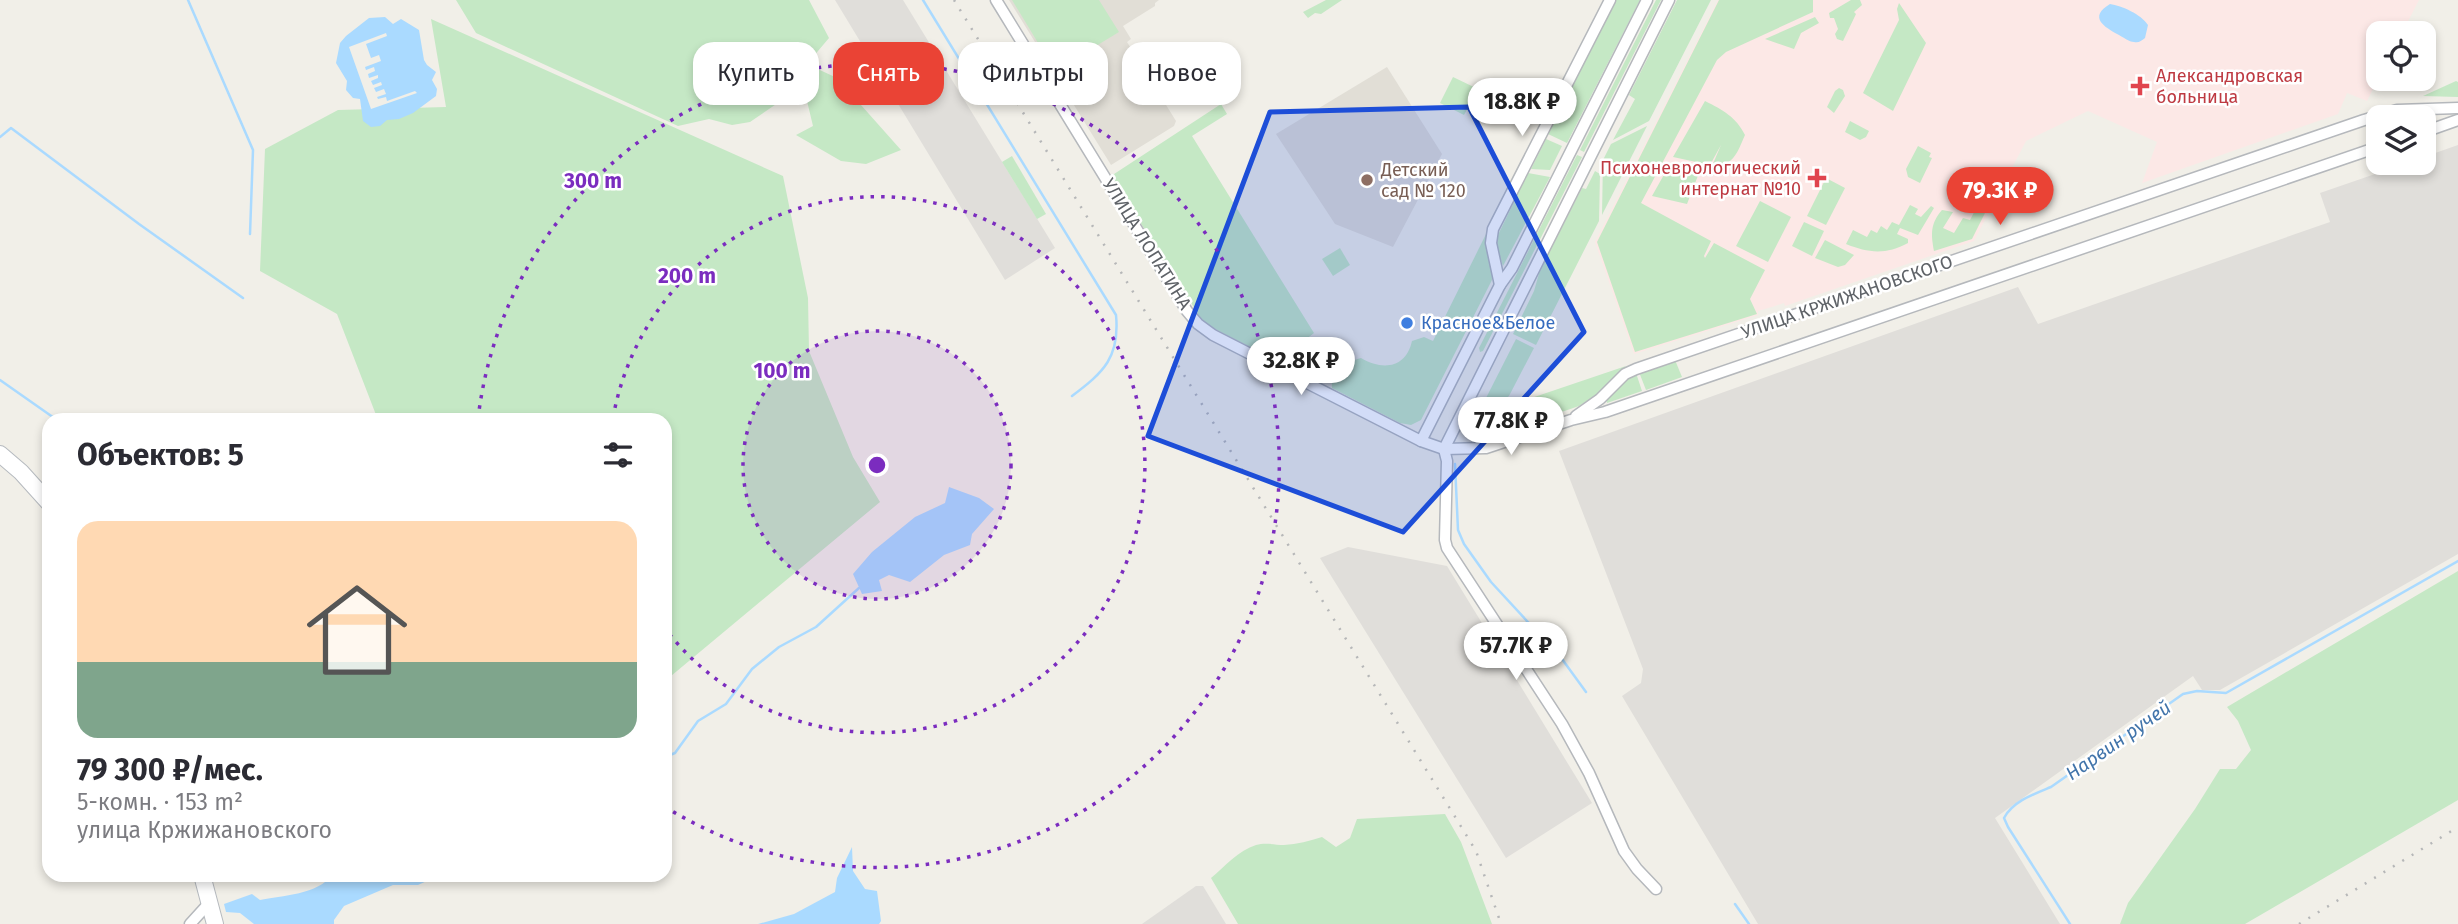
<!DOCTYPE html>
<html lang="ru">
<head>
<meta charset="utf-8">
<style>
	body { margin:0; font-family:"Fira Sans",sans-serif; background:#f7f7f7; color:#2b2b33; height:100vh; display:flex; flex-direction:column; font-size:26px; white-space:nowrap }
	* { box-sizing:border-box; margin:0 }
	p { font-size:23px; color:#7c7c81 }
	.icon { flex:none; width:38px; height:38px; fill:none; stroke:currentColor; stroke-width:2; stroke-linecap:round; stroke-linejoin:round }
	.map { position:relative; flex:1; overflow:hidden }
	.details { position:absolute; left:42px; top:413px; width:630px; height:469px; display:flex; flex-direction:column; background:#fff; border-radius:21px; box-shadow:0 4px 10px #0003 }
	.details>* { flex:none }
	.hud { position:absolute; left:693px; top:42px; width:665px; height:63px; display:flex; gap:14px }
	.buttons { position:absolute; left:2366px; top:21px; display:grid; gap:14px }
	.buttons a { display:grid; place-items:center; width:70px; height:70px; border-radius:14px; background:#fff; box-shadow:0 4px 10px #0003; font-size:35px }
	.price { position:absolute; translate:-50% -60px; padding:0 16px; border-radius:24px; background:#fff; color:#222; font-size:23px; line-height:46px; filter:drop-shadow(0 2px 4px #0008) }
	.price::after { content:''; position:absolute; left:50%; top:42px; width:21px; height:16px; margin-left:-10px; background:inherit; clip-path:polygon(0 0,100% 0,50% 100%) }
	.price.selected { background:#ea4335; color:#fff }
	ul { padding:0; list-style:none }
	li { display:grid; align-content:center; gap:14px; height:371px; padding:0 35px }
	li+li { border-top:2px solid #e1e1e2 }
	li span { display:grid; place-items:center; height:217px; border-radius:21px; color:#555 }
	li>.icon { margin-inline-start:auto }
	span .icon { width:126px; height:126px; fill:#fffc; stroke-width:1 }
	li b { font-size:30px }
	h2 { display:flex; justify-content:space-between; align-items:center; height:84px; padding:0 35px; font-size:30px }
	.tag { padding:0 24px; border-radius:21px; background:#fff; box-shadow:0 4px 10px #0003; font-size:24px; line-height:63px }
	.tag.selected { background:#ea4335; color:#fff }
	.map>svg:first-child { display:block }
</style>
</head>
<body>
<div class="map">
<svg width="2458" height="924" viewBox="0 0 2458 924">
	<rect width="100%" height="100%" fill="#f1efe8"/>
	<g fill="#e0deda">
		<polygon points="835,0 903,0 1055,248 1005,280"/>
		<polygon points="2458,145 2458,554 2220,690 2202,690 2193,676 1995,818 2060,924 1758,924 1622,696 1641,683 1643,669 1559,451 2018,287 2038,324 2330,222 2320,193 2407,163 2424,163 2424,157"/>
		<polygon points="1348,547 1447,566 1592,803 1506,858 1320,558"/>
		<polygon points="1196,886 1203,886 1226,924 1142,924"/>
	</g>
	<g fill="#e1ded6">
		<polygon points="1009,0 1159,0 1155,3 1155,6 1123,26 1131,39 1127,42 1176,121 1174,126 1111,165"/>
		<polygon points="1387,67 1442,154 1393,247 1335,224 1276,134"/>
	</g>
	<polygon fill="#fce8e6" points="1718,0 2419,0 2402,33 2378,33 2378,79 2367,101 2347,93 2338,114 2142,183 2157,142 2088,111 2026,141 1974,241 1785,306 1784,303 1775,306 1758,311 1758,315 1634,354 1595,242"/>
	<g fill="#c5e8c5">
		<polygon points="456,0 809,0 829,38 807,64 837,78 901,150 866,164 841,161 796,135 813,126 807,101 794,92 750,122 732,125 709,119 678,126 476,33"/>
		<polygon points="1012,0 1099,0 1119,32 1055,71"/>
		<polygon points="1326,0 1342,0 1321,14 1315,13 1308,18 1303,12"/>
		<polygon points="1616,0 1640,0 1567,143 1548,134"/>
		<polygon points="1656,0 1661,0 1584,152 1580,150"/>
		<polygon points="1677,0 1711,0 1649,121 1613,140 1635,99 1629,95"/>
		<polygon points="1719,0 1813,0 1813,12 1726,52 1717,60 1641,203 1711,241 1704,256 1705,258 1714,243 1765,270 1750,299 1757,314 1635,352 1597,242"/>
		<polygon points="1851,0 1860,0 1862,5 1854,12 1856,14 1843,41 1837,39 1835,34 1838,29 1834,18 1830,18 1829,13"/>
		<polygon points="1899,3 1926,43 1893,111 1863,93 1899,20 1897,9"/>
		<polygon points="1815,17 1819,23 1801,33 1794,49 1765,39"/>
		<polygon points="431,19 783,176 808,298 809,351 853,457 880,502 665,681 665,420 378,420 337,314 260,271 265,149 338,110 446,107"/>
		<polygon points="1453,77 1478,89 1464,115 1440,103"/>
		<polygon points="2456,81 2458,82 2458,97 2423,96"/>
		<polygon points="1839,88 1843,90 1845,96 1834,113 1827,107 1835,91"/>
		<path d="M1705,101C1723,110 1736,117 1745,135C1737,153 1734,166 1712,166L1721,145L1710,165L1673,157Z"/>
		<polygon points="1221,104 1227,114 1192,136 1314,333 1278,361 1209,326 1200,317 1111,176"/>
		<polygon points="1850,121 1869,131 1866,137 1860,140 1845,132"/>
		<polygon points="1647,126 1602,215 1603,160 1611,144"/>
		<polygon points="1546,139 1562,146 1550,170 1531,169"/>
		<polygon points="1918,146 1931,153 1929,157 1932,158 1920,183 1908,177 1906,169"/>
		<polygon points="1577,155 1582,157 1483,351 1480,352 1479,348"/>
		<polygon points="1012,156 1046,214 1037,219 1002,162"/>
		<polygon points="1670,164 1690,171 1699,173 1687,204 1652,196"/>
		<polygon points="1595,171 1600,174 1599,221 1536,345 1513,334 1534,291 1540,270 1582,188 1586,189"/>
		<polygon points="1528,173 1550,177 1503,266 1497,248 1497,237"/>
		<path d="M1992,177L2001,181L1972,239L1934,251C1931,234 1930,224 1942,210L1953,212L1943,228L1954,233L1963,218L1970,220L1982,197L1978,194L1985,181L1989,183Z"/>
		<polygon points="1826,178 1845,188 1826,225 1807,216"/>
		<polygon points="1760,201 1791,217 1768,262 1736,246"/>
		<path d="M1910,205L1918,209L1915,214L1921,217L1931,206L1934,208L1918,235L1900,228L1897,234L1908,239V243C1886,255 1868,253 1846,244L1853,230L1867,237L1871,230L1877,233L1881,226L1887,230L1892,222L1899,225Z"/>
		<polygon points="1804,222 1824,231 1812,256 1792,246"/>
		<path d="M1489,228L1487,244L1492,271V280L1421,420L1411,425L1400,423L1332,388C1330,367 1345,363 1361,358C1383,371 1406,368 1412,341L1424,337L1433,341Z"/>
		<polygon points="1825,240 1854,255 1845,265 1838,267 1815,258"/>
		<polygon points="1340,248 1350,265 1333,276 1322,259"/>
		<polygon points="1313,338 1330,365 1326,379 1322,383 1281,362"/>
		<polygon points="1516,339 1534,348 1509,396 1505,399 1485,400"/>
		<polygon points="1675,360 1682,377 1646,390 1639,372"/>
		<polygon points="1626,366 1596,395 1579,406 1489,437 1475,427 1472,416 1475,407 1505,407"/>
		<polygon points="1636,373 1642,391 1607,403 1606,398 1623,380"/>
		<polygon points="2458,571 2458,800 2245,924 2120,924 2128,903 2195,809 2220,769 2236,769 2251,750 2238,721 2227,707"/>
		<path d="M1445,814L1461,842L1492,924H1238L1211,878C1224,867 1239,850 1256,845C1266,842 1274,845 1284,845C1297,844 1310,841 1322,837L1336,847L1350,838L1357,819Z"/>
	</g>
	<g fill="#aadaff" fill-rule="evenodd">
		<path d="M2110,4C2122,6 2141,14 2148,25L2145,38C2141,41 2139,43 2134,42C2129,42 2123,37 2119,35C2104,27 2088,17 2110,4Z"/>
		<path d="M385,17L393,24L401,19L419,30L424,60L427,65L436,72L432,80L437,89L436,96L413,113L399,119L387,120L380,126L371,127L363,121L360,99L353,98L346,90L347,81L336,63L340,43L346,36L369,18ZM386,33L387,36L366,44L371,58L379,55L381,61L365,67L366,70L374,67L375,71L368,74L369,78L378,75V78L371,81L373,85L381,82L382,85L374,88L376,92L384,89L386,94L377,97L378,99L386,97L387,101L415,91L417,93L371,109L349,47Z"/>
		<polygon points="949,487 979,498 994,509 972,534 970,545 944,555 910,582 889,575 879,580 882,591 862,594 853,574 872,552 915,517 945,503"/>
		<polygon points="852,847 853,871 865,889 877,891 881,921 879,924 758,924 794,914 835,892 837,878"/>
		<path d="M332,875H440L418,885H393L344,906L334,920V924H254L240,913L226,912L224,904L252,894L260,900C281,896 319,894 332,875Z"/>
	</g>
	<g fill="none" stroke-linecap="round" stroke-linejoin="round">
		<g stroke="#aadaff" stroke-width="2.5">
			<polyline points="188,0 253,150 250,234"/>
			<path d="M923,0L1116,315C1120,357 1104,372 1072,396"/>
			<polyline points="0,137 11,128 139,224 243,298"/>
			<polyline points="0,380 57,420"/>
			<polyline points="1455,464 1458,530 1464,544 1491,582 1562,659 1586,692"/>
			<polyline points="665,757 675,753 698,721 726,704 752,669 779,647 816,627 859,588"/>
			<polyline points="1735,904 1749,924"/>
			<path d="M2070,924L2008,827L2004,818C2013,801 2034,794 2051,787L2183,694L2197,691L2226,693L2458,561"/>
		</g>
		<defs>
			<g id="street">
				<polyline points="996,0 1187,311 1198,324 1213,335 1421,441 1444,449 1486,448 1571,420 1605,412 2378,147"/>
				<polyline points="2424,132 2458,120"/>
				<polyline points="1500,285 1491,243 1493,229 1610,0"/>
				<polyline points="1576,416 1600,399 1625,374 1636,369 2364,120 2397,110 2458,108"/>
				<polyline points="1421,441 1500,285 1512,268 1647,0"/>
				<polyline points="1444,449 1669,0"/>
				<polyline points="1444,449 1447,461 1445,540 1447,548 1562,724 1589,773 1624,851 1637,869 1656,889"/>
				<polyline points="190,924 210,902"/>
			</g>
			<g id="secondary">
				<polyline points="0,454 21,472 49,503"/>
				<polyline points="202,875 215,924"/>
			</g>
		</defs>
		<use href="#street" stroke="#b5b8bc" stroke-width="13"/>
		<use href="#secondary" stroke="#b6babf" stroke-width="18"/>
		<use href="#street" stroke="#fff" stroke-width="10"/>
		<use href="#secondary" stroke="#fff" stroke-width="16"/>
		<g stroke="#b6b7b8" stroke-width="2.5" stroke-dasharray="2 9" stroke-linecap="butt">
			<polyline points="954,0 1476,851 1501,924"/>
			<polyline points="2299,924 2458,827"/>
		</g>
	</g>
	<path fill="#1d4ed8" fill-opacity="0.2" stroke="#1d4ed8" stroke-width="5" stroke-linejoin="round" d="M1469,107L1584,332L1403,532L1148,436L1270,112Z"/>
	<circle cx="877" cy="465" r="134" fill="#7b2cbf" fill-opacity=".12"/>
	<g fill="none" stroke="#7b2cbf" stroke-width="3.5" stroke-dasharray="3.5 7">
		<circle cx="877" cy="465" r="134"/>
		<path d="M613 418A268 268 0 1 1 666 630"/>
		<path d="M478 419A402 402 0 1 1 667 808"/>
	</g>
	<g fill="#e0444e" stroke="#fff" stroke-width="2.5">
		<path d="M2136.5 75.5h7v7h7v7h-7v7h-7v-7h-7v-7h7z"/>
		<path d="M1813.5 167.5h7v7h7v7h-7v7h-7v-7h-7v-7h7z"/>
	</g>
	<circle fill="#8d6e63" stroke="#fff" stroke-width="2.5" cx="1367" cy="180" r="7"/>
	<circle fill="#3f7fe0" stroke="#fff" stroke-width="2.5" cx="1407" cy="323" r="7"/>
	<g text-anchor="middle" stroke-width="5" stroke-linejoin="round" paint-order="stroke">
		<g font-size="18" fill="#be3a42" stroke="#fff" text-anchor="start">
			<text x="2156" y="82">Александровская<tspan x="2156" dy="21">больница</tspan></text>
			<text x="1801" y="174" text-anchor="end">Психоневрологический<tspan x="1801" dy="21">интернат №10</tspan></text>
		</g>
		<g font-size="18" fill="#785e54" stroke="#fff" text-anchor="start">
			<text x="1381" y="176">Детский<tspan x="1381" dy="21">сад № 120</tspan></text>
		</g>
		<g font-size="18" fill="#5f6368" stroke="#fff">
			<text transform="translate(1147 244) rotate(58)" y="6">УЛИЦА ЛОПАТИНА</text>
			<text transform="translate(1847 297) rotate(-19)" y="6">УЛИЦА КРЖИЖАНОВСКОГО</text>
		</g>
		<g font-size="18" fill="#366cbe" stroke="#fff" text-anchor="start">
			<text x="1421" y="329">Красное&amp;Белое</text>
		</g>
		<g font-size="19" font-style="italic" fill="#4174aa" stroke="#fff">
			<text transform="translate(2118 740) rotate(-35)" y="7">Нарвин ручей</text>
		</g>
	</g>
	<circle cx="877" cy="465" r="10" fill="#7b2cbf" stroke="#fff" stroke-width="3.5"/>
	<g font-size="21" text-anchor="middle" font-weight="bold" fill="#7b2cbf" stroke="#fff" stroke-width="5" stroke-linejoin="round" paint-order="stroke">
		<text x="593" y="188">300 m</text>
		<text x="687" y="283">200 m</text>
		<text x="782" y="378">100 m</text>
	</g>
</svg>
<div class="buttons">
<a><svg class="icon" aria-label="locate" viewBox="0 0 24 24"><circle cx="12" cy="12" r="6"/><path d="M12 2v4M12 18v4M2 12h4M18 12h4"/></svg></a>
<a><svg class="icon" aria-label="layers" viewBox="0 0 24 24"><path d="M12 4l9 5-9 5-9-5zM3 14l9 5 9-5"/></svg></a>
</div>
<b class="price" style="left:1522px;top:138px">18.8K ₽</b>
<b class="price selected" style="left:2000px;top:227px">79.3K ₽</b>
<b class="price" style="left:1301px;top:397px">32.8K ₽</b>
<b class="price" style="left:1511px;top:457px">77.8K ₽</b>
<b class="price" style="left:1516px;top:682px">57.7K ₽</b>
<div class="hud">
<a class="tag">Купить</a>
<a class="tag selected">Снять</a>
<a class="tag">Фильтры</a>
<a class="tag">Новое</a>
</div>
<section class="details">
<h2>Объектов: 5<svg class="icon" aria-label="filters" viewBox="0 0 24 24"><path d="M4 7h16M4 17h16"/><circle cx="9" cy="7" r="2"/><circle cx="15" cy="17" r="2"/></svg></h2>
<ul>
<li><span style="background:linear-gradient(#ffd9b3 65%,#7fa58c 0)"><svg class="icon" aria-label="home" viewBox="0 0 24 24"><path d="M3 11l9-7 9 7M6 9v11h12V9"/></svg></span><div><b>79 300 ₽/мес.</b><p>5-комн. · 153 m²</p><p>улица Кржижановского</p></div></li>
</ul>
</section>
</div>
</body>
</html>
